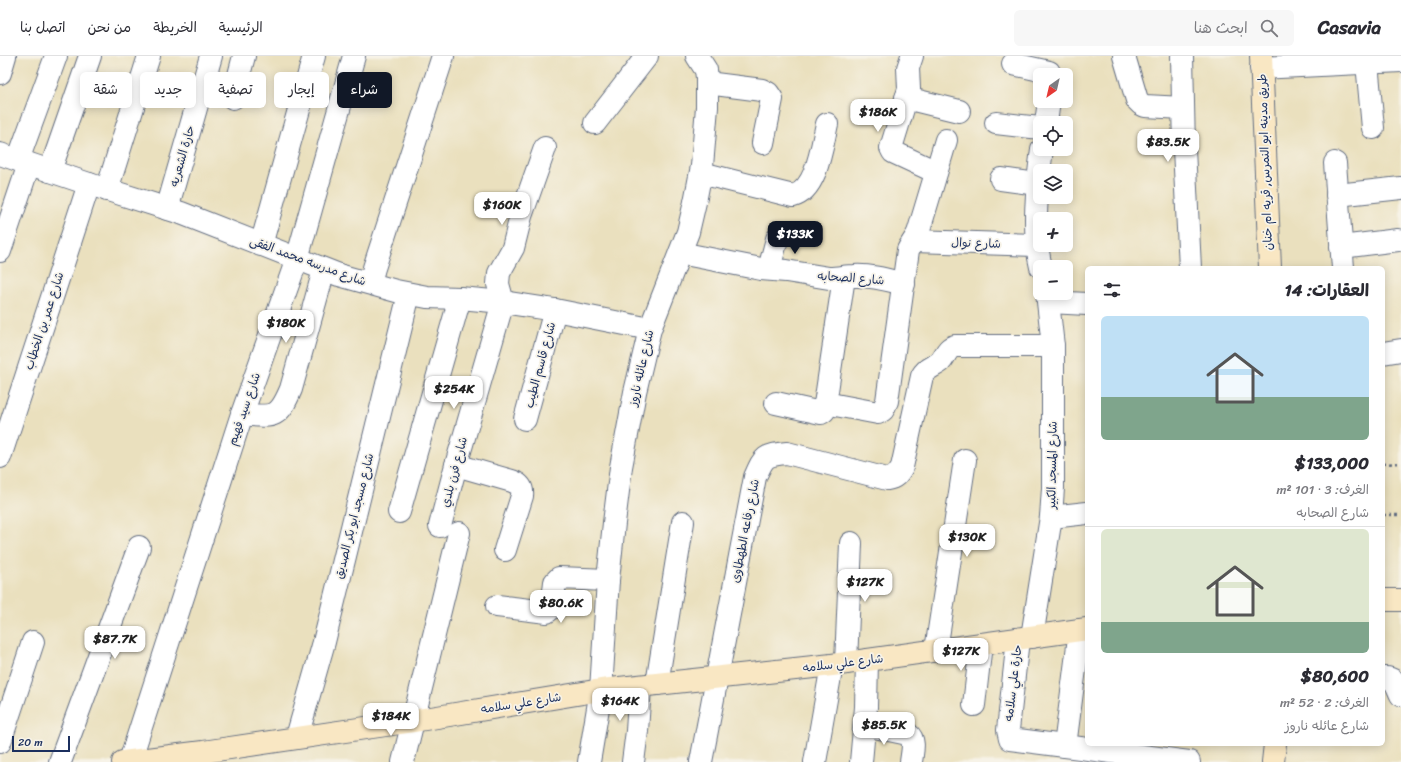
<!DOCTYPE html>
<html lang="ar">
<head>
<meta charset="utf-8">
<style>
	body { margin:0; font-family:Sriracha,"Playpen Sans Arabic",sans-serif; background:#f7f7f7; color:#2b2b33; direction:rtl; height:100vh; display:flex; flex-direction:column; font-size:15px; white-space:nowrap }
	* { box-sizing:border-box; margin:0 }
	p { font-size:13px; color:#7c7c81 }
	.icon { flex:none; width:22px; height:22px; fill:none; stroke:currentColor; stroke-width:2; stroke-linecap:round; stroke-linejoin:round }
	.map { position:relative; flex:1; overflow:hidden; direction:ltr }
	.details { position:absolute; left:1085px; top:210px; width:300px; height:480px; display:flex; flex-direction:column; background:#fff; border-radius:6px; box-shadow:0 2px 10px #0003; direction:rtl }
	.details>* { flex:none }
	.top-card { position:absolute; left:12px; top:16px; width:380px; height:36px; direction:rtl; display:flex; gap:8px }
	.needle { width:26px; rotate:214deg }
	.buttons { position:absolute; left:1033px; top:12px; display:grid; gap:8px }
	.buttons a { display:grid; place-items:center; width:40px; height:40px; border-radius:6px; background:#fff; box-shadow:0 2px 10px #0003; font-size:20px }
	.scale { position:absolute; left:12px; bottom:10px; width:58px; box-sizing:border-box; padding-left:4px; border:2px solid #1b2f5e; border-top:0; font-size:11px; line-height:14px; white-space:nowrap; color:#1b2f5e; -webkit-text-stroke:3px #f7f3e8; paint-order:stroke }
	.price { position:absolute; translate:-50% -34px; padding:0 9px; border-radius:8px; background:#fff; color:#222; font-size:13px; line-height:26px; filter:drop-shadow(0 1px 2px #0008) }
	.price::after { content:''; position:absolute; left:50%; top:24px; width:12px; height:9px; margin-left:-6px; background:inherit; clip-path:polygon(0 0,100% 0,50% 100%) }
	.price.active { background:#111827; color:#fff }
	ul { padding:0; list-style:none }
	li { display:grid; align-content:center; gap:8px; height:212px; padding:0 16px }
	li+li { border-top:1px solid #e1e1e2 }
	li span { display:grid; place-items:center; height:124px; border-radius:6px; color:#555 }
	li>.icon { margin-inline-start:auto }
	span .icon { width:72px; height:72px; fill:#fffc; stroke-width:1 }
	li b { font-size:17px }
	h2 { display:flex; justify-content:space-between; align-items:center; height:48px; padding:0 16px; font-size:17px }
	.pill { padding:0 14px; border-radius:6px; background:#fff; box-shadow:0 2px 10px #0003; font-size:14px; line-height:36px }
	.pill.active { background:#111827; color:#fff }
	header { display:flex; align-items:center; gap:24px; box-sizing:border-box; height:56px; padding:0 20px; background:#fff; border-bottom:1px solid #e1e1e2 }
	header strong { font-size:19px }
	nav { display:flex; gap:22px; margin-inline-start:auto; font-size:14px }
	.search { width:280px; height:36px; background:#f7f7f7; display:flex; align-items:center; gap:10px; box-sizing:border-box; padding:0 14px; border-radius:6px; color:#7c7c81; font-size:15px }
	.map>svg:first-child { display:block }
</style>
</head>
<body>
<header>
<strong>Casavia</strong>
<div class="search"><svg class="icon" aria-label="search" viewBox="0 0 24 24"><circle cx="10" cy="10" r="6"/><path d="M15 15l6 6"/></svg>ابحث هنا</div>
<nav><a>الرئيسية</a><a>الخريطة</a><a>من نحن</a><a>اتصل بنا</a></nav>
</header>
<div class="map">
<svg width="1401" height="706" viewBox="0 0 1401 706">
	<rect width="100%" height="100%" fill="#f7f3e8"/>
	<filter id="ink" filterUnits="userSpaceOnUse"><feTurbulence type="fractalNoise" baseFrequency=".025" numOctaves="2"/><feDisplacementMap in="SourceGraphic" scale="8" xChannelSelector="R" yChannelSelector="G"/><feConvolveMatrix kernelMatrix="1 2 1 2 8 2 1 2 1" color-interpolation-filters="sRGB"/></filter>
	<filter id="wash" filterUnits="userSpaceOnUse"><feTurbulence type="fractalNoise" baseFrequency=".012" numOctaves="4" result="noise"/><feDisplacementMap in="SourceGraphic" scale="16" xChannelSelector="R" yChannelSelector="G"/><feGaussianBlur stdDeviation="0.9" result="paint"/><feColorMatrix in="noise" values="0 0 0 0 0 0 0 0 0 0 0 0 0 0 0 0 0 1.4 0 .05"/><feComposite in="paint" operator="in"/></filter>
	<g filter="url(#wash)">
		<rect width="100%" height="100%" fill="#eae0be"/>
	</g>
	<g filter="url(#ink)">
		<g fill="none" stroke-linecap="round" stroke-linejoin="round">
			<defs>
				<g id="street">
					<polyline points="912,0 908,12 909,33 891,92 893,96 936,116"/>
					<polyline points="1124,0 1137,44 1141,48 1145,50 1183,52"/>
					<polyline points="1182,0 1184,93 1190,212"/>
					<polyline points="1367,7 1373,72"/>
					<polyline points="1013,8 1049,16"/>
					<polyline points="1261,12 1401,5"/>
					<polyline points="0,17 5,0"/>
					<polyline points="707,27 762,34 768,37 772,43 763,87"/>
					<polyline points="233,42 244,0"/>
					<polyline points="906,42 959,55"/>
					<polyline points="595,67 647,0"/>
					<polyline points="996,67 1040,72"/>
					<polyline points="1046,67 1049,45"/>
					<polyline points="0,98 89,128 181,157 339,219 396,235 427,241 460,242 503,246 555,254 650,273"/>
					<polyline points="18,104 56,0"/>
					<polyline points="1335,107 1343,212"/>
					<polyline points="50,115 90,0"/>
					<path d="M701,117L793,140C817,134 822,89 827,68"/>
					<polyline points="1001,123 1037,128"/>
					<polyline points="107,134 149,0"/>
					<polyline points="1337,139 1401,132"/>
					<polyline points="167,153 211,0"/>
					<polyline points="914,185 1037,189"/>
					<polyline points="261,189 314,0"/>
					<polyline points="1341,191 1398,184"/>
					<polyline points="0,195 29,108"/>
					<path d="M680,197L761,213L786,215L829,222C838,222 846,220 854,220C871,219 888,224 904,228"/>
					<path d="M1041,211C1032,175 1037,130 1042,93"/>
					<polyline points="769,213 777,183"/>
					<polyline points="370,227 374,212 443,0"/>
					<polyline points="1049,246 1087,248"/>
					<polyline points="1383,297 1401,294"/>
					<polyline points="776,347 821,357 824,355 844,221"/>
					<path d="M825,347L878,357L883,354L887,345L908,194C911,187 917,182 919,174L946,84"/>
					<path d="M242,358C273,361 278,364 291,333L324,214"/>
					<polyline points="525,363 555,254"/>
					<polyline points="0,401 89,128"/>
					<path d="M456,409L512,425C520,428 523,432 522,440L505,494"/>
					<polyline points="399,456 460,242"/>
					<polyline points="1051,461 1087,457"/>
					<polyline points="440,470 456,409 503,246 498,228 499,217 513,192 521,160 545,92"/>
					<polyline points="497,550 547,556 552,552 555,526 559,522 608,524"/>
					<polyline points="1032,581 1051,461 1053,432 1053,290 1047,237"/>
					<polyline points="1018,583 1008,674 1010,683 1189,706"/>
					<polyline points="936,594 965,404"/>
					<polyline points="846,607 851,487"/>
					<path d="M1383,622C1396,621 1396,629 1401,639"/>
					<polyline points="657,628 683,466"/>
					<polyline points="974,649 981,588"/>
					<path d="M865,669L908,678C916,684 912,697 911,706"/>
					<polyline points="297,681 324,586 409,238"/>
					<polyline points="0,686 33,586"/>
					<polyline points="1065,690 1080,574"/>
					<polyline points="130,705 242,358 297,203 354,0"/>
					<polyline points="60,706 139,491"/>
					<polyline points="403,706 459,477"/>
					<polyline points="589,706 601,634 608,524 614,467 621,411 635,336 650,273 688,176 695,146 702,110 707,51 707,22 706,14 697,0"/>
					<polyline points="633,706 637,675 640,630"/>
					<path d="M701,706L755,421C764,401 764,399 787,397L887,423C895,422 898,418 902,411L922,320C927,311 932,312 940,306C946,300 946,292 955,290H1053"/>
					<polyline points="815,706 832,609"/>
					<polyline points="861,706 866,651 867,604"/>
				</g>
				<g id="secondary">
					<polyline points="1261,0 1270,212"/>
					<polyline points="1383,544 1401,544"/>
					<polyline points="123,706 203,696 413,665 601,634 832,609 1087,573"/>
					<polyline points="1273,706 1275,688"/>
				</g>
			</defs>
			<use href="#street" stroke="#636d80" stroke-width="24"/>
			<use href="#secondary" stroke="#636d80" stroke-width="24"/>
			<g stroke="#636d80" stroke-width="2.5" stroke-dasharray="3 3" stroke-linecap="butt">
				<polyline points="1383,408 1401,407"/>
				<polyline points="1383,459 1401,459"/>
			</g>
			<use href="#street" stroke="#fff" stroke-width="22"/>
			<use href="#secondary" stroke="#f9e7c3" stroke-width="22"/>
		</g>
	</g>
	<g text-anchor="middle" stroke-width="3.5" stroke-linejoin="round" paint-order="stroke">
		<g font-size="12" fill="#1b2f5e" stroke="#f7f3e8">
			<text transform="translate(182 100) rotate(-74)" y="4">حارة الشعريه</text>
			<text transform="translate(1265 106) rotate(-92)" y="4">طريق مدينه ابو النمرس, قريه ام خنان</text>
			<text transform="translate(976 187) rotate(2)" y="4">شارع نوال</text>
			<text transform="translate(308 205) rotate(20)" y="4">شارع مدرسه محمد الفقى</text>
			<text transform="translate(851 222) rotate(4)" y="4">شارع الصحابه</text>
			<text transform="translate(44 265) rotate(-72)" y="4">شارع عمر بن الخطاب</text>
			<text transform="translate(540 309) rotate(-75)" y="4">شارع قاسم الطيب</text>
			<text transform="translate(641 312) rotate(-77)" y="4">شارع عائله ناروز</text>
			<text transform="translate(244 353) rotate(-71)" y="4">شارع سيد فهيم</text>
			<text transform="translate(1052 409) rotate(-89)" y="4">شارع المسجد الكبير</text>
			<text transform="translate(454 416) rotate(-75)" y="4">شارع فرن بلدي</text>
			<text transform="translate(354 460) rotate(-76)" y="4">شارع مسجد ابو بكر الصديق</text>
			<text transform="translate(745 475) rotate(-79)" y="4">شارع رفاعه الطهطاوى</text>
			<text transform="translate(843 607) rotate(-7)" y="4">شارع علي سلامه</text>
			<text transform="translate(1013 627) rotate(-83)" y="4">حارة علي سلامه</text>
			<text transform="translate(521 647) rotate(-9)" y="4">شارع علي سلامه</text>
		</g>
	</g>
</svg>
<div class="buttons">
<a><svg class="needle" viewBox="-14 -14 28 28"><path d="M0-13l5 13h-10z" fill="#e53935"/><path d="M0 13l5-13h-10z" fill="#7c7c81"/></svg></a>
<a><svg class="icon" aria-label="locate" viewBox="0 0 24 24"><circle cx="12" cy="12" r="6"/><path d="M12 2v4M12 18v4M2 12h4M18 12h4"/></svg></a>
<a><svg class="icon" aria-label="layers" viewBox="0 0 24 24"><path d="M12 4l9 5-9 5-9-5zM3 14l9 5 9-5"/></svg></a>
<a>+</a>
<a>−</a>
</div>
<div class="scale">20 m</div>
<b class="price" style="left:878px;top:77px">$186K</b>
<b class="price" style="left:1168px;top:107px">$83.5K</b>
<b class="price" style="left:502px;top:170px">$160K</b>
<b class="price active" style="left:795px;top:199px">$133K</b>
<b class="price" style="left:286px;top:288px">$180K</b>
<b class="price" style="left:454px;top:354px">$254K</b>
<b class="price" style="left:967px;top:502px">$130K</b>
<b class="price" style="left:865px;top:547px">$127K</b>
<b class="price" style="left:561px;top:568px">$80.6K</b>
<b class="price" style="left:115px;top:604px">$87.7K</b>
<b class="price" style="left:961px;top:616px">$127K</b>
<b class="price" style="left:620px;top:666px">$164K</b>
<b class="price" style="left:391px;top:681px">$184K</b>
<b class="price" style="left:884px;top:690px">$85.5K</b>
<div class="top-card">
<a class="pill active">شراء</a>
<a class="pill">إيجار</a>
<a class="pill">تصفية</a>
<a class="pill">جديد</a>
<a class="pill">شقة</a>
</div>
<section class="details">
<h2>العقارات: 14<svg class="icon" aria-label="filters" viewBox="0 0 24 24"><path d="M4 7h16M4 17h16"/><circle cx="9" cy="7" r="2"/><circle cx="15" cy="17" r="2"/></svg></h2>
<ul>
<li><span style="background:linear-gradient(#bfe0f5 65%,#7fa58c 0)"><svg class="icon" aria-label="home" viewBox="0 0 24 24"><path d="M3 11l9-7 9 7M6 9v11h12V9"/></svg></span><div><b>$133,000</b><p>الغرف: 3 · 101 m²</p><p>شارع الصحابه</p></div></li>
<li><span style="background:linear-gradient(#dfe7d0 75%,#7fa58c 0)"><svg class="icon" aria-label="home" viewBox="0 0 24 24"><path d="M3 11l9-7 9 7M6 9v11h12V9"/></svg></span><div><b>$80,600</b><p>الغرف: 2 · 52 m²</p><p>شارع عائله ناروز</p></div></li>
</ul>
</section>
</div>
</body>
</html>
